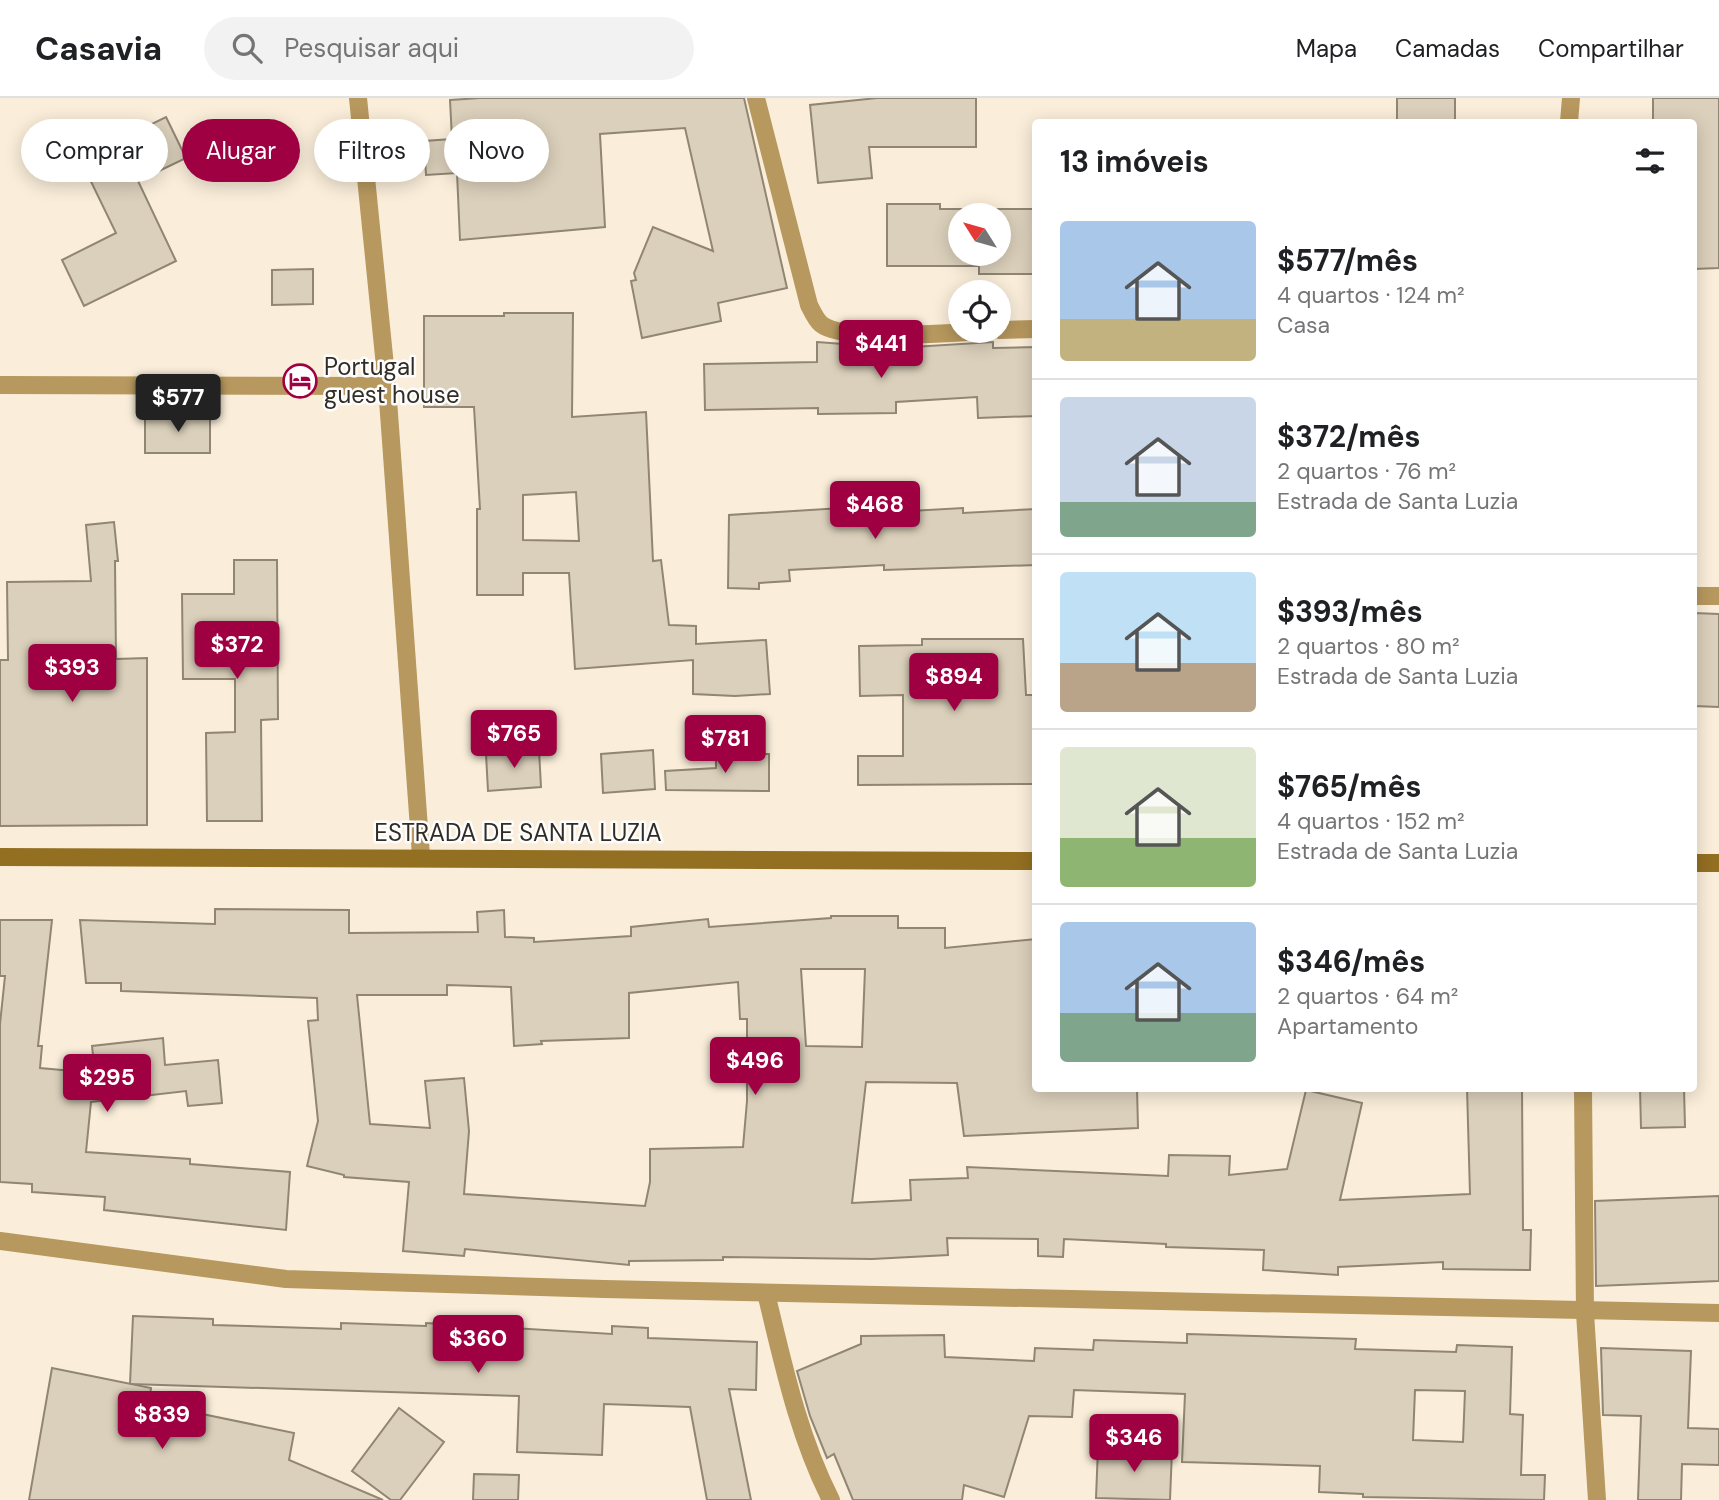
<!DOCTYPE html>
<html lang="pt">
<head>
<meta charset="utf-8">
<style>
	body { margin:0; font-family:"DM Sans",sans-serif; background:#f2f2f2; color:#202124; height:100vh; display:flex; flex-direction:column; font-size:26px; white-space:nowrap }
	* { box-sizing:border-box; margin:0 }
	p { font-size:23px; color:#757577 }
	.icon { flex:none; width:38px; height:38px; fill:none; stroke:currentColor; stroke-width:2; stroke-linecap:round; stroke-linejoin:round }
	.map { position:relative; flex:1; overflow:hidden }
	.details { position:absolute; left:1032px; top:21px; width:665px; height:973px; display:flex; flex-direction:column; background:#fff; border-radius:7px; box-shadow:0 4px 18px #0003 }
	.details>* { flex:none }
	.hud { position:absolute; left:21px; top:21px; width:665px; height:63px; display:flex; gap:14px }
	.needle { width:46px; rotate:307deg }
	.buttons { position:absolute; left:948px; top:105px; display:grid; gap:14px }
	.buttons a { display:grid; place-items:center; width:63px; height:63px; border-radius:50%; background:#fff; box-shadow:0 4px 18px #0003; font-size:35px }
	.price { position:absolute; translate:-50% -60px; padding:0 16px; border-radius:7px; background:#9f0042; color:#fff; font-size:23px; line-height:46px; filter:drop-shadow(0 2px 4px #0008) }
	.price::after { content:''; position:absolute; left:50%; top:42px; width:21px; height:16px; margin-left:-10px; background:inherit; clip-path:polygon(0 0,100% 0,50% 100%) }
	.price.active { background:#222; color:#fff }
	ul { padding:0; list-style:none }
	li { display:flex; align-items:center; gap:21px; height:175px; padding:0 28px }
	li+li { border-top:2px solid #e0e0e0 }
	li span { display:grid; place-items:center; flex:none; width:196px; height:140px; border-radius:7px; color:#555 }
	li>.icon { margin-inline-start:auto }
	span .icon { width:84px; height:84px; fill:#fffc; stroke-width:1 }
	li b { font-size:30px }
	h2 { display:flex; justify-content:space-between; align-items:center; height:84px; padding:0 28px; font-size:30px }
	.tag { padding:0 24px; border-radius:32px; background:#fff; box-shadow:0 4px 18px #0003; font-size:24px; line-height:63px }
	.tag.active { background:#9f0042; color:#fff }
	header { display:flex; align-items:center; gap:42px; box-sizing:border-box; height:98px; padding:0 35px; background:#fff; border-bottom:2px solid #e0e0e0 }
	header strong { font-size:33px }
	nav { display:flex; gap:38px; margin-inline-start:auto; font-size:24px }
	.search { width:490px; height:63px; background:#f2f2f2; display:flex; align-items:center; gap:18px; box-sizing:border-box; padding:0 24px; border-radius:38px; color:#757577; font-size:26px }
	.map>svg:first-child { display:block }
</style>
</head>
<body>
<header>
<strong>Casavia</strong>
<div class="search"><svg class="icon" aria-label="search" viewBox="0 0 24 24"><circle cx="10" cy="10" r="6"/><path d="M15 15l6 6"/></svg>Pesquisar aqui</div>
<nav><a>Mapa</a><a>Camadas</a><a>Compartilhar</a></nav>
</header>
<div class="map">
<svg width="1719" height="1402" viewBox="0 0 1719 1402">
	<rect width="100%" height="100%" fill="#faeeda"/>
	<g fill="#dbd0bb" stroke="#908673" stroke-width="2" fill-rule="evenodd">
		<polygon points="480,0 744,0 787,190 718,205 721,223 642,240 631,183 636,182 634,175 653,129 713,153 685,30 600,36 605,129 460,142 457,75 426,77 424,43 452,41 450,2"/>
		<polygon points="877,0 976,0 976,49 869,49 872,80 818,85 810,7"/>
		<rect x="1397" y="0" width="58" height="24"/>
		<polygon points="1653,0 1719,0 1719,170 1694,171 1694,24 1653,24"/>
		<polygon points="166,19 186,60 138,83 176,163 84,208 62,162 116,135 80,61"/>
		<path d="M887,106H940V111H1036V176H979V168H887ZM961,117H999V156H961Z"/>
		<polygon points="313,171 313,206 272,207 272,172"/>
		<path d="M504,215H573L572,319L646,314L653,463L661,462L669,527L696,528V546L766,542L770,596L735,598L693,596V562L575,571L569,475H523V497H477V411H480L474,309H424V218H504ZM576,394L579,443L523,442V397Z"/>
		<polygon points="817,244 896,250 993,244 993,250 1036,249 1036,318 978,320 977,299 896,304 896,315 818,316 818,310 705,312 704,266 817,264"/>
		<polygon points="210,317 210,355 145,355 145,318"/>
		<polygon points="874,408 875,415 963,410 963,415 1036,411 1036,467 884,472 884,467 789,472 790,483 759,485 759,491 728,490 729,417"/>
		<polygon points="114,424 118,463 115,463 116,561 147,560 147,727 0,728 0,562 8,562 7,484 91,483 86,427"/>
		<polygon points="234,462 277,462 278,621 261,622 262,723 207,723 206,635 235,634 235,581 183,581 182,496 234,496"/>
		<polygon points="1694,515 1719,516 1719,609 1694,608"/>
		<polygon points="922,541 1023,541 1026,597 1036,597 1036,686 858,687 858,658 903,658 903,597 860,598 859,548 922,547"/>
		<polygon points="539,652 541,689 488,693 486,656"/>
		<polygon points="653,652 655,691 603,695 601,656"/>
		<polygon points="716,656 769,656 769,693 666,692 665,673 716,670"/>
		<path d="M215,811L349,812V835L478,834L477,814L504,812L505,839L534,840V844L631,838V829L708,821L709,829L831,820V818H898V830H945V850L1036,841V990H1137L1138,1030L964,1038L957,985L866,984L852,1105L911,1102L910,1082L968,1080L967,1069L1168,1078L1169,1057L1230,1058L1229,1077L1287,1071L1306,992L1362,1005L1340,1102L1470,1096L1467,990H1522L1523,1132H1531L1530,1172L1443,1171V1164L1338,1169V1177L1263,1172L1264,1152L1166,1149V1146L1064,1141L1063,1159L1038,1158V1141L947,1140L948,1157L872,1161L723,1159V1162L629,1163V1167L465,1151L464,1158L403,1153L409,1084L344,1079V1077L307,1068L318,1023L308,923L318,922L317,900L121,893V885H86L80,822L215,826ZM801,871H865L862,949L806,948ZM738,884L740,921H747V1003L743,1049L650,1051V1084L645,1108L464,1096L469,1033L464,980L425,983L430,1030L370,1026L357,897H447V887L511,889L514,948L542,946L541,943L629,940V895Z"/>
		<polygon points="0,822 52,822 38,948 42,948 40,970 95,975 92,948 163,940 165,967 218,962 222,1005 188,1008 186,993 91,1004 86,1054 190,1061 190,1066 290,1074 286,1132 104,1112 105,1099 32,1094 32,1086 0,1084 0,926 5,878 0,878"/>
		<polygon points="1640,990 1684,990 1685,1029 1641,1030"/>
		<polygon points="1719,1098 1719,1183 1596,1188 1595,1103"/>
		<polygon points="133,1218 213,1221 213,1227 341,1231 341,1225 426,1228 426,1225 612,1236 612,1228 648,1230 648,1240 757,1244 756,1292 729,1291 751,1402 707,1402 690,1309 604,1306 602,1357 517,1354 519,1298 130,1286"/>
		<path d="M1187,1236L1356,1241L1355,1251L1456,1254L1457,1247L1512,1249L1510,1316L1523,1317L1521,1377H1545L1544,1402L1363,1399V1396L1319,1394L1320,1368L1182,1364L1185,1296L1074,1292L1072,1319L1029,1318L1004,1399L964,1387L962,1402H853L834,1356L827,1360L810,1318L797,1273L861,1246V1238L944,1237L945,1259L1034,1263L1035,1250L1093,1252L1094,1242L1187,1245ZM1415,1292L1465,1293L1463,1344L1413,1342Z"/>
		<polygon points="1601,1250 1691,1253 1688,1330 1719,1331 1719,1367 1682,1366 1681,1402 1638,1402 1641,1318 1603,1317"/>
		<polygon points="52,1270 151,1290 149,1305 294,1335 289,1362 383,1402 29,1402"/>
		<polygon points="399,1310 444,1344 400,1402 391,1402 352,1373"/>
		<polygon points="1098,1350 1172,1352 1170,1402 1096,1400"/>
		<polygon points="474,1376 519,1377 518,1402 473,1402"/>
	</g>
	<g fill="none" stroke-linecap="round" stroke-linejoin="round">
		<g stroke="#b7985e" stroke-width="18">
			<polyline points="358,0 387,288 421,758"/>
			<path d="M756,0L809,207C812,213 816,222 821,226C844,245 954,234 988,233"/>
			<polyline points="1569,24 1571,0"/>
			<polyline points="999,232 1036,231"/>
			<polyline points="0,287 387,288"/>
			<polyline points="1694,498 1719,498"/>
			<polyline points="1583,990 1585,1215 1597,1402"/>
			<polyline points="0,1143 286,1181 604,1191 1719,1215"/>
			<path d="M766,1195C783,1265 798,1337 831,1402"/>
		</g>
		<g stroke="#936f22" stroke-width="18">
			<polyline points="0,759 1036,763"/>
			<polyline points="1694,765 1719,765"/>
		</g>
	</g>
	<defs>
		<symbol id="hotel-ring" viewBox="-11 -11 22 22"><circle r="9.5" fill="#fdfdfd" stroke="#9f0042" stroke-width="1.5"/><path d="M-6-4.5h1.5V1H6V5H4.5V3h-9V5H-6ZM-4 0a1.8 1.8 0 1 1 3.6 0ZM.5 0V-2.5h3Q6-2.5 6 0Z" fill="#9f0042"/></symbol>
	</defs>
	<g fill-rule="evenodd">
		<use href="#hotel-ring" x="281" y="264" width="38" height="38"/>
	</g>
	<g text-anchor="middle" stroke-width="5" stroke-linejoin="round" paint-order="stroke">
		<g font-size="24" fill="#312d25" stroke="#fdfdfd" text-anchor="start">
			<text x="324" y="277">Portugal<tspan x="324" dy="28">guest house</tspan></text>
		</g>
		<g font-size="24" fill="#312d25" stroke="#fdfdfd">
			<text x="518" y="743">ESTRADA DE SANTA LUZIA</text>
		</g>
	</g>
</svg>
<div class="buttons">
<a><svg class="needle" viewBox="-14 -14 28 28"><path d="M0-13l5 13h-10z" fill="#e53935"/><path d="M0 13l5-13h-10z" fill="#757577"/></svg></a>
<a><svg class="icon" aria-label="locate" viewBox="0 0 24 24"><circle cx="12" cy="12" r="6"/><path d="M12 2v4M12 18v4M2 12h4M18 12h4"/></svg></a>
</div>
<b class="price" style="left:881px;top:282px">$441</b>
<b class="price active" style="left:178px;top:336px">$577</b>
<b class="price" style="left:875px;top:443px">$468</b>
<b class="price" style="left:237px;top:583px">$372</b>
<b class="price" style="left:72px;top:606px">$393</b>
<b class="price" style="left:954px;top:615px">$894</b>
<b class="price" style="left:514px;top:672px">$765</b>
<b class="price" style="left:725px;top:677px">$781</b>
<b class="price" style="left:755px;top:999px">$496</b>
<b class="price" style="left:107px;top:1016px">$295</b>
<b class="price" style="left:478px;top:1277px">$360</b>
<b class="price" style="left:162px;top:1353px">$839</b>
<b class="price" style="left:1134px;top:1376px">$346</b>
<div class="hud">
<a class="tag">Comprar</a>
<a class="tag active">Alugar</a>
<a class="tag">Filtros</a>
<a class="tag">Novo</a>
</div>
<section class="details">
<h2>13 imóveis<svg class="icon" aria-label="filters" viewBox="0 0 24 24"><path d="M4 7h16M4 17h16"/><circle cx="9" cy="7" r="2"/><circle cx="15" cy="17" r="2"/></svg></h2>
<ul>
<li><span style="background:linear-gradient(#a9c7e8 70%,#c2b280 0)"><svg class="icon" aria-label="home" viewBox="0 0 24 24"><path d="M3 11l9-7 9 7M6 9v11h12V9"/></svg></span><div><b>$577/mês</b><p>4 quartos · 124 m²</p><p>Casa</p></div></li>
<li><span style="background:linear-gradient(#c9d6e8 75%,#7fa58c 0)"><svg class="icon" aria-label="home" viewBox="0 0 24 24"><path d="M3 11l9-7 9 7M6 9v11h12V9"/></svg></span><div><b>$372/mês</b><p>2 quartos · 76 m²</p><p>Estrada de Santa Luzia</p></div></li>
<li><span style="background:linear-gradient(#bfe0f5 65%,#b9a48a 0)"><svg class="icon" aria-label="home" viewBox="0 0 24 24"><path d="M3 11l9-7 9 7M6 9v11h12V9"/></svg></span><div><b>$393/mês</b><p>2 quartos · 80 m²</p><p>Estrada de Santa Luzia</p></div></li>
<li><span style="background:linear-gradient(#dfe7d0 65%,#8fb573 0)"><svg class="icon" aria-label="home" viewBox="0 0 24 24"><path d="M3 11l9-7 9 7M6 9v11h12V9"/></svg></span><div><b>$765/mês</b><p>4 quartos · 152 m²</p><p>Estrada de Santa Luzia</p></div></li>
<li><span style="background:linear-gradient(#a9c7e8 65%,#7fa58c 0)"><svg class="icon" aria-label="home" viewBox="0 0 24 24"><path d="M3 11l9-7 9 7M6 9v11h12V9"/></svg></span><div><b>$346/mês</b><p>2 quartos · 64 m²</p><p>Apartamento</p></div></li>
</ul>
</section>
</div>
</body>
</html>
